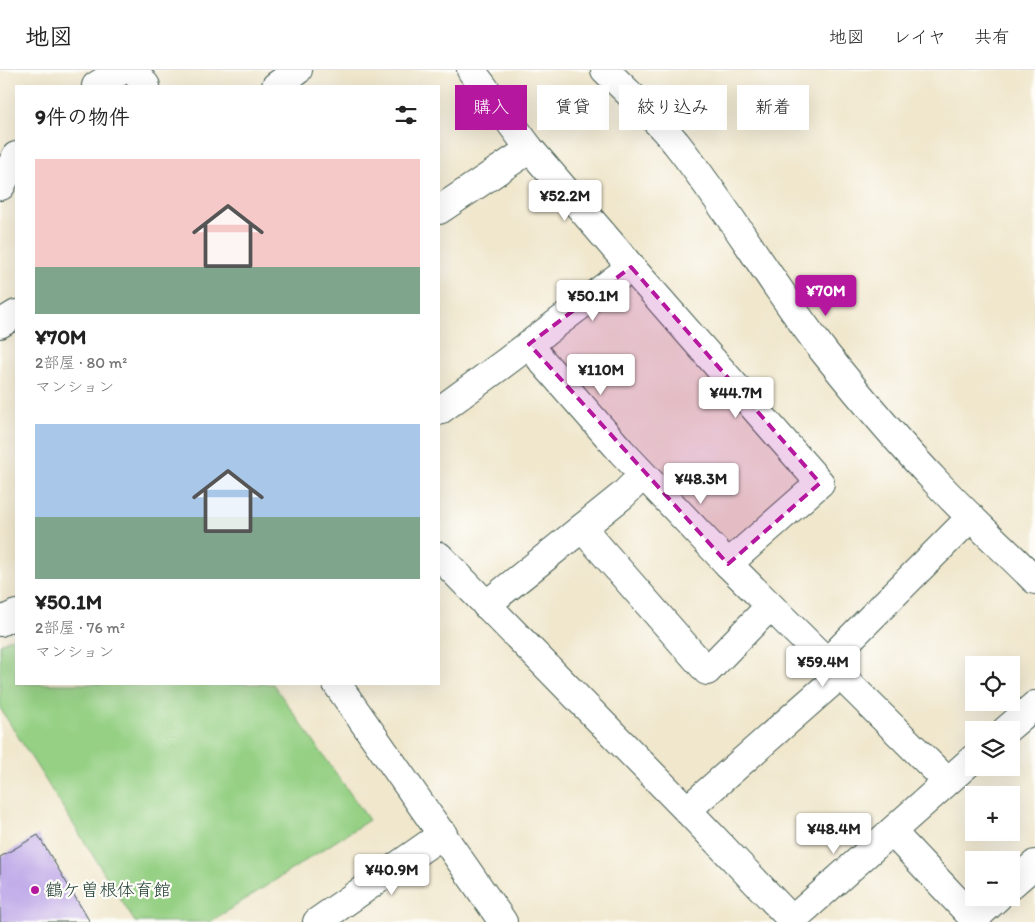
<!DOCTYPE html>
<html lang="ja">
<head>
<meta charset="utf-8">
<style>
	body { margin:0; font-family:Itim,"Klee One",sans-serif; background:#f6f6f6; color:#222; height:100vh; display:flex; flex-direction:column; font-size:19px; white-space:nowrap }
	* { box-sizing:border-box; margin:0 }
	p { font-size:16px; color:#767676 }
	.icon { flex:none; width:28px; height:28px; fill:none; stroke:currentColor; stroke-width:2; stroke-linecap:round; stroke-linejoin:round }
	.map { position:relative; flex:1; overflow:hidden }
	.drawer { position:absolute; left:15px; top:15px; width:425px; height:600px; display:flex; flex-direction:column; background:#fff; border-radius:0px; box-shadow:0 5px 20px #0002 }
	.drawer>* { flex:none }
	.banner { position:absolute; left:455px; top:15px; width:475px; height:45px; display:flex; gap:10px }
	.buttons { position:absolute; left:965px; top:586px; display:grid; gap:10px }
	.buttons a { display:grid; place-items:center; width:55px; height:55px; border-radius:0px; background:#fff; box-shadow:0 5px 20px #0002; font-size:25px }
	.price { position:absolute; translate:-50% -42px; padding:0 11px; border-radius:5px; background:#fff; color:#222; font-size:16px; line-height:32px; filter:drop-shadow(0 1px 2px #0008) }
	.price::after { content:''; position:absolute; left:50%; top:30px; width:15px; height:11px; margin-left:-8px; background:inherit; clip-path:polygon(0 0,100% 0,50% 100%) }
	.price.current { background:#b5179e; color:#fff }
	ul { padding:0; list-style:none }
	li { display:grid; align-content:center; gap:10px; height:265px; padding:0 20px }
	li span { display:grid; place-items:center; height:155px; border-radius:0px; color:#555 }
	li>.icon { margin-inline-start:auto }
	span .icon { width:90px; height:90px; fill:#fffc; stroke-width:1 }
	li b { font-size:21px }
	h2 { display:flex; justify-content:space-between; align-items:center; height:60px; padding:0 20px; font-size:21px }
	.tag { padding:0 18px; border-radius:0px; background:#fff; box-shadow:0 5px 20px #0002; font-size:18px; line-height:45px }
	.tag.current { background:#b5179e; color:#fff }
	header { display:flex; align-items:center; gap:30px; box-sizing:border-box; height:70px; padding:0 25px; background:#fff; border-bottom:1px solid #e0e0e0 }
	header strong { font-size:24px }
	nav { display:flex; gap:28px; margin-inline-start:auto; font-size:18px }
	.map>svg:first-child { display:block }
</style>
</head>
<body>
<header>
<strong>地図</strong>
<nav><a>地図</a><a>レイヤ</a><a>共有</a></nav>
</header>
<div class="map">
<svg width="1035" height="852" viewBox="0 0 1035 852">
	<rect width="100%" height="100%" fill="#fdfcf7"/>
	<filter id="ink" filterUnits="userSpaceOnUse"><feTurbulence type="fractalNoise" baseFrequency=".02" numOctaves="2"/><feDisplacementMap in="SourceGraphic" scale="10" xChannelSelector="R" yChannelSelector="G"/><feConvolveMatrix kernelMatrix="1 2 1 2 8 2 1 2 1" color-interpolation-filters="sRGB"/></filter>
	<filter id="wash" filterUnits="userSpaceOnUse"><feTurbulence type="fractalNoise" baseFrequency=".0096" numOctaves="4" result="noise"/><feDisplacementMap in="SourceGraphic" scale="20" xChannelSelector="R" yChannelSelector="G"/><feGaussianBlur stdDeviation="1.12" result="paint"/><feColorMatrix in="noise" values="0 0 0 0 0 0 0 0 0 0 0 0 0 0 0 0 0 1.4 0 .05"/><feComposite in="paint" operator="in"/></filter>
	<g filter="url(#wash)">
		<rect width="100%" height="100%" fill="#f0e7cd"/>
		<polygon fill="#95d084" stroke="#5a865c" points="16,566 16,614 273,614 369,750 210,852 135,852 0,638 0,574"/>
		<g id="blocks">
			<polygon fill="#b69de6" points="38,765 90,852 0,852 0,787"/>
		</g>
	</g>
	<g filter="url(#ink)">
		<use href="#blocks" fill-opacity="0" stroke="#3e564b" stroke-width="1"/>
		<g fill="none" stroke-linecap="round" stroke-linejoin="round">
			<defs>
				<g id="minor">
					<polyline points="134,0 146,16"/>
					<polyline points="471,0 530,79 631,197 820,413 728,494"/>
					<path d="M605,0C629,23 654,47 676,73C729,140 772,215 825,283C861,328 898,372 938,414C969,447 1003,478 1035,510"/>
					<polyline points="96,16 122,0"/>
					<polyline points="276,16 298,0"/>
					<polyline points="1,116 16,86"/>
					<polyline points="439,140 530,79"/>
					<polyline points="0,254 16,244"/>
					<polyline points="529,274 543,292 621,381 728,494 947,711"/>
					<polyline points="439,341 506,292 631,197"/>
					<polyline points="582,458 707,601 770,536"/>
					<polyline points="439,486 687,740 794,852"/>
					<polyline points="486,535 623,425 643,405"/>
					<polyline points="0,552 16,544"/>
					<polyline points="827,592 971,447"/>
					<polyline points="337,614 503,852"/>
					<polyline points="1006,660 1035,635"/>
					<polyline points="687,740 840,605"/>
					<polyline points="892,762 977,852"/>
					<polyline points="1011,815 1035,794"/>
					<polyline points="974,849 997,828"/>
					<polyline points="317,852 443,764"/>
					<polyline points="790,852 974,688"/>
				</g>
			</defs>
			<use href="#minor" stroke="#3e564b" stroke-width="30"/>
			<use href="#minor" stroke="#fff" stroke-width="28"/>
		</g>
	</g>
	<path fill="#b5179e" fill-opacity="0.2" stroke="#b5179e" stroke-width="4" stroke-dasharray="10 6" stroke-linejoin="round" d="M631,197L820,413L728,494L529,274Z"/>
	<circle fill="#b5179e" stroke="#fdfcf7" stroke-width="2" cx="35" cy="820" r="5"/>
	<g text-anchor="middle" stroke-width="4.5" stroke-linejoin="round" paint-order="stroke">
		<g font-size="18" fill="#1f3d34" stroke="#fdfcf7" text-anchor="start">
			<text x="45" y="826">鶴ケ曽根体育館</text>
		</g>
	</g>
</svg>
<div class="buttons">
<a><svg class="icon" aria-label="locate" viewBox="0 0 24 24"><circle cx="12" cy="12" r="6"/><path d="M12 2v4M12 18v4M2 12h4M18 12h4"/></svg></a>
<a><svg class="icon" aria-label="layers" viewBox="0 0 24 24"><path d="M12 4l9 5-9 5-9-5zM3 14l9 5 9-5"/></svg></a>
<a>+</a>
<a>−</a>
</div>
<b class="price" style="left:565px;top:152px">¥52.2M</b>
<b class="price current" style="left:826px;top:247px">¥70M</b>
<b class="price" style="left:593px;top:252px">¥50.1M</b>
<b class="price" style="left:601px;top:326px">¥110M</b>
<b class="price" style="left:736px;top:349px">¥44.7M</b>
<b class="price" style="left:701px;top:435px">¥48.3M</b>
<b class="price" style="left:823px;top:618px">¥59.4M</b>
<b class="price" style="left:834px;top:785px">¥48.4M</b>
<b class="price" style="left:392px;top:826px">¥40.9M</b>
<div class="banner">
<a class="tag current">購入</a>
<a class="tag">賃貸</a>
<a class="tag">絞り込み</a>
<a class="tag">新着</a>
</div>
<section class="drawer">
<h2>9件の物件<svg class="icon" aria-label="filters" viewBox="0 0 24 24"><path d="M4 7h16M4 17h16"/><circle cx="9" cy="7" r="2"/><circle cx="15" cy="17" r="2"/></svg></h2>
<ul>
<li><span style="background:linear-gradient(#f6c9c9 70%,#7fa58c 0)"><svg class="icon" aria-label="home" viewBox="0 0 24 24"><path d="M3 11l9-7 9 7M6 9v11h12V9"/></svg></span><div><b>¥70M</b><p>2部屋 · 80 m²</p><p>マンション</p></div></li>
<li><span style="background:linear-gradient(#a9c7e8 60%,#7fa58c 0)"><svg class="icon" aria-label="home" viewBox="0 0 24 24"><path d="M3 11l9-7 9 7M6 9v11h12V9"/></svg></span><div><b>¥50.1M</b><p>2部屋 · 76 m²</p><p>マンション</p></div></li>
</ul>
</section>
</div>
</body>
</html>
